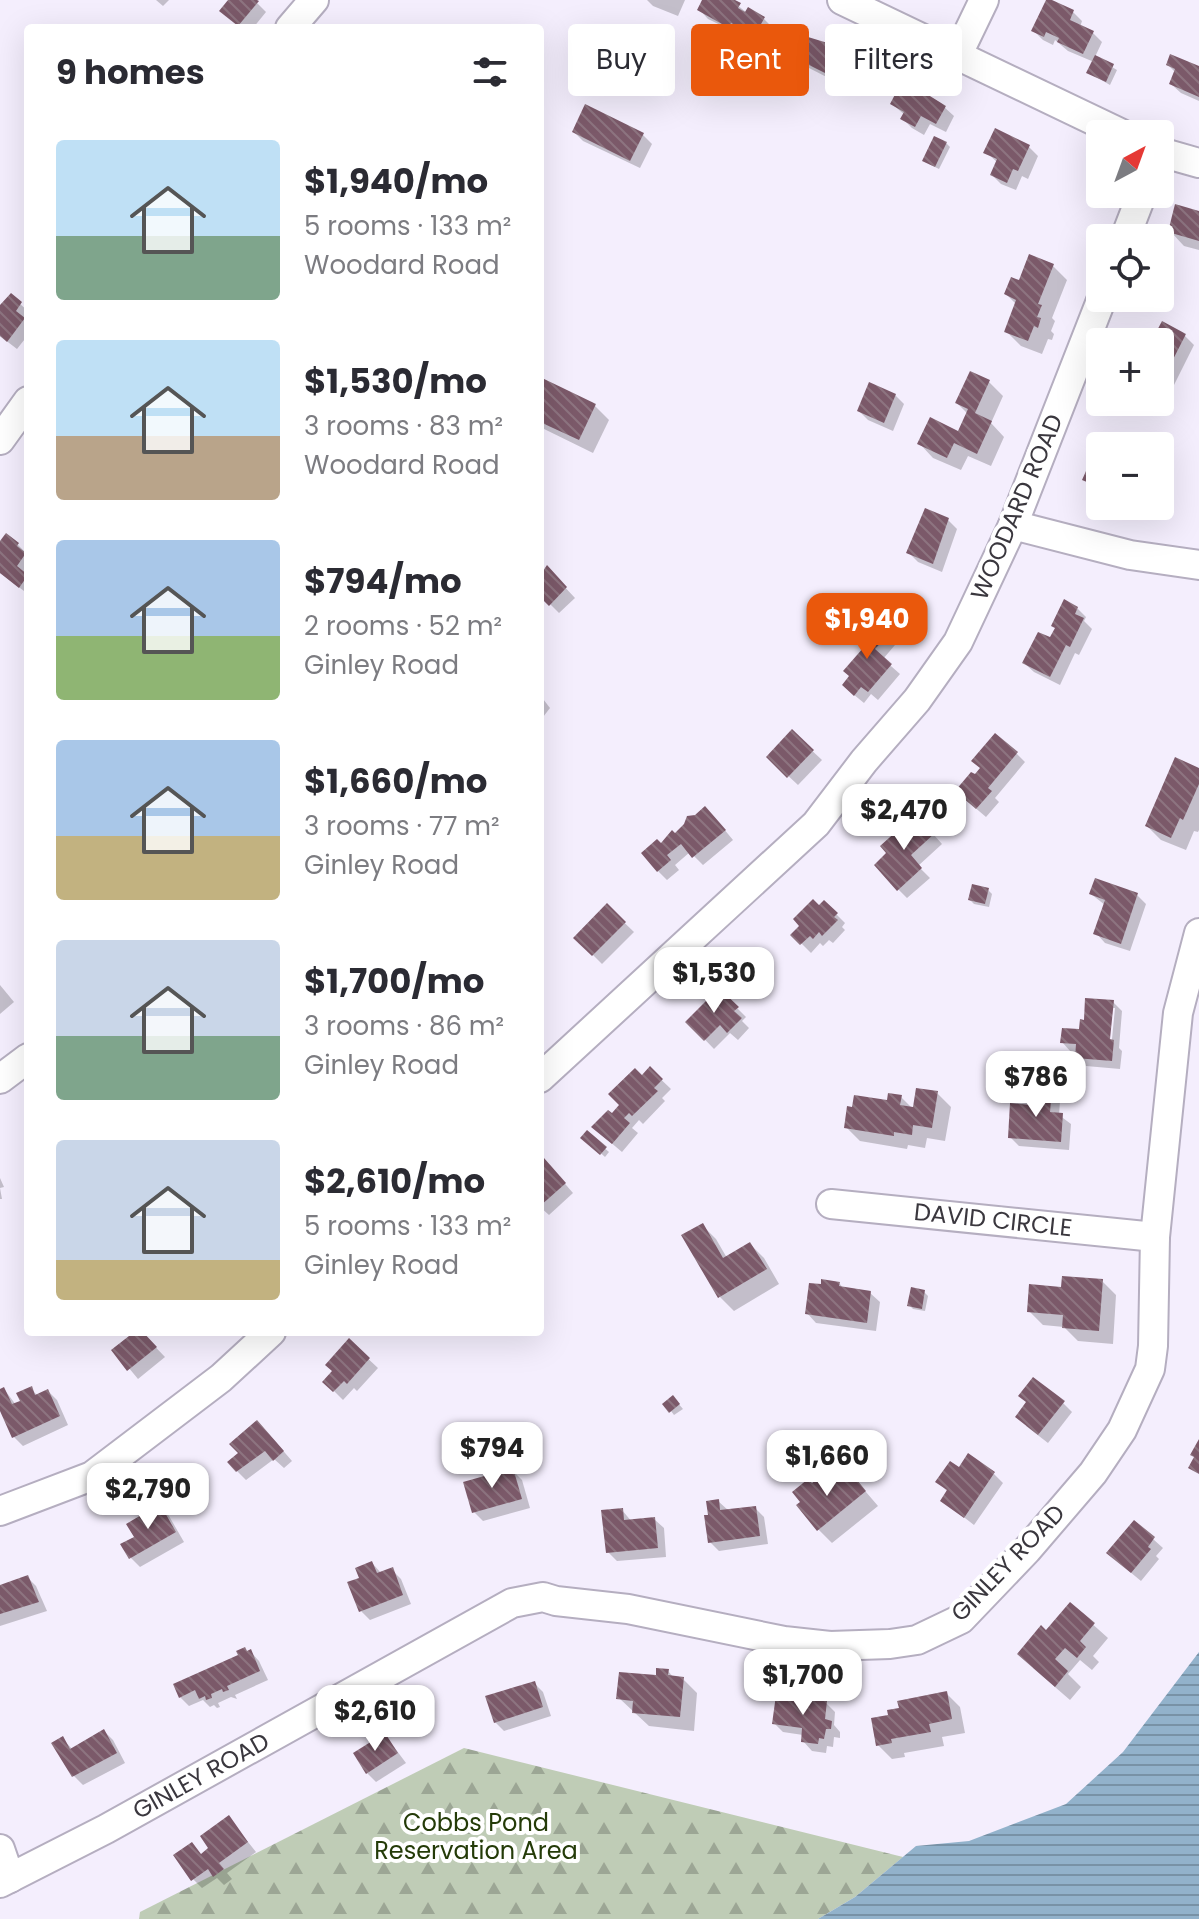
<!DOCTYPE html>
<html lang="en">
<head>
<meta charset="utf-8">
<style>
	body { margin:0; font-family:Poppins,sans-serif; background:#f7f7f7; color:#2b2b33; height:100vh; display:flex; flex-direction:column; font-size:30px; white-space:nowrap }
	* { box-sizing:border-box; margin:0 }
	p { font-size:26px; color:#7c7c81 }
	.icon { flex:none; width:44px; height:44px; fill:none; stroke:currentColor; stroke-width:2; stroke-linecap:round; stroke-linejoin:round }
	.map { position:relative; flex:1; overflow:hidden }
	.drawer { position:absolute; left:24px; top:24px; width:520px; height:1312px; display:flex; flex-direction:column; background:#fff; border-radius:8px; box-shadow:0 8px 32px #0002 }
	.drawer>* { flex:none }
	.top-card { position:absolute; left:568px; top:24px; width:510px; height:72px; display:flex; gap:16px }
	.needle { width:52px; rotate:41deg }
	.controls { position:absolute; left:1086px; top:120px; display:grid; gap:16px }
	.controls a { display:grid; place-items:center; width:88px; height:88px; border-radius:8px; background:#fff; box-shadow:0 8px 32px #0002; font-size:40px }
	.price { position:absolute; translate:-50% -68px; padding:0 18px; border-radius:16px; background:#fff; color:#222; font-size:26px; line-height:52px; filter:drop-shadow(0 2px 4px #0008) }
	.price::after { content:''; position:absolute; left:50%; top:48px; width:24px; height:18px; margin-left:-12px; background:inherit; clip-path:polygon(0 0,100% 0,50% 100%) }
	.price.selected { background:#ea580c; color:#fff }
	ul { padding:0; list-style:none }
	li { display:flex; align-items:center; gap:24px; height:200px; padding:0 32px }
	li span { display:grid; place-items:center; flex:none; width:224px; height:160px; border-radius:8px; color:#555 }
	li>.icon { margin-inline-start:auto }
	span .icon { width:96px; height:96px; fill:#fffc; stroke-width:1 }
	li b { font-size:34px }
	h2 { display:flex; justify-content:space-between; align-items:center; height:96px; padding:0 32px; font-size:34px }
	.chip { padding:0 28px; border-radius:8px; background:#fff; box-shadow:0 8px 32px #0002; font-size:28px; line-height:72px }
	.chip.selected { background:#ea580c; color:#fff }
	.map>svg:first-child { display:block }
</style>
</head>
<body>
<div class="map">
<svg width="1199" height="1919" viewBox="0 0 1199 1919">
	<defs>
		<pattern id="forest-firs" width="22" height="20" patternUnits="userSpaceOnUse" patternTransform="scale(2)"><rect width="22" height="20" fill="#bfccb6"/><path d="M5 1l3.5 6h-7zM16 11l3.5 6h-7z" fill="#9ca695"/></pattern>
		<pattern id="water-rules" width="6" height="5" patternUnits="userSpaceOnUse" patternTransform="scale(2)"><rect width="6" height="5" fill="#92b2cb"/><path d="M0 2.5h6" fill="none" stroke="#7892a6"/></pattern>
		<pattern id="building-back-hatch" width="6" height="6" patternUnits="userSpaceOnUse" patternTransform="scale(2)"><rect width="6" height="6" fill="#7b5969"/><path d="M-1 5l2 2M0 0l6 6M5-1l2 2" fill="none" stroke="#8d7480"/></pattern>
	</defs>
	<rect width="100%" height="100%" fill="#f4eefd"/>
	<polygon fill="url(#forest-firs)" points="464,1748 903,1857 855,1897 818,1919 139,1919 140,1912"/>
	<polygon fill="url(#water-rules)" points="1199,1652 1199,1919 818,1919 855,1897 916,1846 969,1841 1066,1804 1123,1752"/>
	<g fill="#0003" fill-rule="evenodd">
		<polygon points="156,0 169,0 163,6"/>
		<polygon points="230,0 254,0 266,12 253,28 241,28 231,19"/>
		<polygon points="647,0 685,0 678,16 653,6"/>
		<polygon points="705,0 731,0 747,13 764,19 773,28 761,50 739,34 708,19 699,9"/>
		<polygon points="1048,0 1073,12 1082,21 1080,27 1093,33 1102,42 1095,57 1117,70 1110,85 1089,73 1094,62 1068,51 1055,40 1053,45 1043,40 1034,31"/>
		<polygon points="809,39 830,46 850,64 846,73 852,79 848,88 809,68 799,59"/>
		<polygon points="1168,65 1199,68 1199,101 1181,93 1171,84 1176,73"/>
		<polygon points="892,104 944,107 954,116 946,132 930,124 924,135 912,128 903,119 905,115"/>
		<polygon points="996,131 1029,147 1038,156 1028,179 1022,176 1016,190 1001,184 992,175 998,163 986,152"/>
		<polygon points="574,132 642,134 652,144 640,168 583,141"/>
		<polygon points="946,143 950,147 939,169 929,164"/>
		<polygon points="1199,213 1199,250 1184,246 1170,231"/>
		<polygon points="1052,265 1067,280 1052,318 1055,321 1051,331 1054,334 1052,340 1048,339 1042,354 1021,346 1006,331 1017,305 1006,294 1020,282"/>
		<polygon points="11,296 28,311 24,320 28,324 28,335 17,349 0,336 0,307"/>
		<polygon points="1185,336 1194,345 1170,393 1160,388 1160,342 1153,342"/>
		<polygon points="971,374 989,382 1003,396 991,423 1004,437 991,466 968,456 961,470 933,458 919,443 959,433 968,414 957,403"/>
		<polygon points="540,379 595,406 609,420 593,453 540,427"/>
		<polygon points="895,395 904,404 893,431 868,420 859,411"/>
		<polygon points="1103,438 1122,446 1100,446 1100,506 1125,506 1121,516 1100,506 1090,497 1094,489 1084,479"/>
		<polygon points="948,520 957,529 942,572 918,562 909,553"/>
		<polygon points="0,544 18,545 27,554 28,594 0,573"/>
		<polygon points="547,568 575,598 559,613 540,594 540,572 543,574"/>
		<polygon points="1077,608 1086,617 1084,621 1092,629 1079,655 1075,653 1060,685 1034,672 1024,663 1051,640"/>
		<polygon points="886,636 895,645 883,659 900,674 878,700 871,694 864,703 853,694 851,677 846,671"/>
		<polygon points="540,695 550,708 540,721"/>
		<polygon points="792,732 822,760 798,785 768,757"/>
		<polygon points="1016,753 1025,762 995,798 999,802 986,817 966,800 975,777"/>
		<polygon points="1199,770 1199,830 1198,832 1194,831 1186,850 1161,840 1147,826"/>
		<polygon points="917,816 942,844 918,866 930,878 907,898 898,889"/>
		<polygon points="714,817 733,840 703,865 690,852 675,865 679,870 667,880 658,871 675,835"/>
		<polygon points="988,890 992,894 989,907 974,904 970,900"/>
		<polygon points="1091,894 1137,895 1146,904 1130,951 1105,943 1096,933 1105,905"/>
		<polygon points="824,902 845,923 842,927 845,930 833,943 829,940 823,946 820,943 811,953 793,935"/>
		<polygon points="607,906 634,932 602,964 576,938"/>
		<polygon points="0,985 14,1002 0,1014"/>
		<polygon points="720,991 746,1017 742,1021 749,1028 738,1040 730,1033 714,1049 688,1022"/>
		<path d="M1113,1002L1122,1011L1119,1048L1122,1051L1120,1069L1086,1066L1077,1057V1052H1071L1062,1042L1081,1031L1085,1022ZM1111,1008H1115L1111,1049H1107Z"/>
		<polygon points="650,1069 671,1089 662,1098 665,1101 643,1124 639,1120 632,1128 638,1133 622,1152 603,1136 612,1116"/>
		<polygon points="1051,1091 1060,1101 1059,1115 1071,1124 1069,1150 1019,1146 1010,1137 1033,1107"/>
		<polygon points="937,1093 951,1107 945,1141 927,1138 925,1148 908,1145 907,1149 860,1141 846,1127 901,1097 914,1110"/>
		<polygon points="587,1133 609,1152 605,1157 583,1137"/>
		<polygon points="540,1165 553,1170 573,1193 549,1215 540,1207"/>
		<polygon points="0,1178 4,1187 0,1188 2,1199 0,1199"/>
		<polygon points="702,1225 716,1239 727,1258 750,1244 764,1258 779,1284 734,1311 720,1297"/>
		<polygon points="1102,1281 1116,1295 1113,1344 1078,1341 1064,1327 1043,1325 1029,1311"/>
		<polygon points="839,1283 844,1289 870,1293 880,1302 876,1331 816,1323 807,1313 822,1286"/>
		<polygon points="924,1292 928,1296 925,1311 913,1309 909,1305"/>
		<polygon points="128,1332 141,1332 165,1357 138,1379 114,1350 132,1337"/>
		<polygon points="349,1341 378,1368 357,1391 354,1388 343,1400 325,1382 335,1372"/>
		<polygon points="4,1389 16,1405 22,1402 31,1389 38,1396 48,1391 57,1400 68,1425 23,1446 13,1436 0,1406 0,1391"/>
		<polygon points="677,1402 683,1409 674,1415 671,1411"/>
		<polygon points="1063,1403 1072,1412 1048,1443 1026,1426"/>
		<polygon points="266,1431 292,1461 284,1468 274,1459 246,1480 237,1471"/>
		<polygon points="959,1469 994,1474 1003,1483 974,1525 943,1501 948,1492 938,1482"/>
		<polygon points="513,1471 522,1480 530,1508 483,1521 474,1512"/>
		<polygon points="848,1471 878,1506 832,1543 818,1529 812,1486 830,1485"/>
		<polygon points="718,1501 729,1511 755,1508 764,1517 768,1544 719,1551 710,1542"/>
		<polygon points="160,1507 169,1516 184,1542 140,1567 131,1558 137,1537"/>
		<polygon points="622,1510 632,1522 654,1519 664,1528 666,1557 617,1561 608,1552"/>
		<polygon points="1134,1522 1163,1548 1156,1556 1159,1559 1141,1581 1118,1562"/>
		<polygon points="372,1563 382,1574 392,1570 401,1579 411,1604 370,1620 361,1611 362,1579"/>
		<polygon points="27,1577 36,1586 47,1611 0,1626 0,1587"/>
		<polygon points="1070,1604 1108,1638 1093,1656 1099,1662 1092,1670 1080,1660 1068,1674 1081,1687 1070,1700 1033,1668 1046,1633"/>
		<polygon points="250,1651 259,1661 268,1680 235,1695 237,1699 231,1697 218,1703 220,1707 217,1708 214,1705 210,1707 203,1700 189,1706 180,1697"/>
		<polygon points="668,1671 674,1678 683,1679 697,1693 694,1731 649,1726 619,1698"/>
		<polygon points="534,1683 543,1692 551,1716 504,1731 495,1722"/>
		<polygon points="946,1693 960,1707 965,1733 942,1737 944,1746 904,1753 905,1757 892,1759 878,1745 890,1717"/>
		<polygon points="826,1703 835,1712 834,1725 840,1732 840,1738 834,1737 833,1747 827,1746 826,1753 812,1751 803,1741 803,1735 783,1732 774,1723"/>
		<polygon points="104,1731 113,1740 125,1763 83,1785 74,1776 62,1738 73,1750"/>
		<polygon points="385,1735 406,1763 376,1782 367,1773"/>
		<polygon points="229,1818 256,1852 227,1873 232,1879 224,1885 217,1878 202,1888 193,1879 202,1855 211,1849"/>
	</g>
	<g fill="url(#building-back-hatch)">
		<polygon points="228,0 257,0 259,1 238,26 219,11"/>
		<polygon points="702,0 735,0 741,3 738,8 745,12 748,7 765,17 751,42 735,33 738,27 731,23 729,28 697,10"/>
		<polygon points="1046,0 1052,0 1074,10 1070,20 1094,31 1083,54 1057,42 1059,38 1046,32 1044,37 1031,31"/>
		<polygon points="808,37 831,44 829,47 842,53 836,65 844,68 839,80 797,59"/>
		<polygon points="1170,54 1199,66 1199,97 1169,84 1175,69 1166,65"/>
		<polygon points="1095,55 1114,64 1106,82 1086,73"/>
		<polygon points="901,83 908,86 909,83 946,106 936,124 921,116 915,127 900,119 904,112 890,104"/>
		<polygon points="585,104 644,133 630,161 572,132"/>
		<polygon points="995,128 1030,145 1018,171 1013,169 1007,183 990,175 997,159 983,153"/>
		<polygon points="934,136 947,142 935,167 922,161"/>
		<polygon points="1175,204 1199,211 1199,241 1168,232"/>
		<polygon points="1029,254 1054,264 1038,304 1042,305 1037,317 1041,318 1038,328 1034,326 1028,341 1004,332 1016,300 1004,294 1011,277 1019,280"/>
		<polygon points="11,293 22,302 16,311 25,318 7,342 0,336 0,305"/>
		<polygon points="1162,321 1186,334 1160,385 1160,342 1151,342"/>
		<polygon points="970,371 990,380 975,413 992,421 977,454 954,443 947,458 917,444 930,417 958,431 968,409 955,403"/>
		<polygon points="540,377 596,404 579,440 540,422"/>
		<polygon points="869,382 896,394 884,423 857,411"/>
		<polygon points="1102,435 1127,446 1100,446 1100,503 1088,498 1094,485 1082,480"/>
		<polygon points="925,508 949,518 933,564 906,553"/>
		<polygon points="6,533 19,543 17,546 26,553 17,566 28,575 19,588 0,573 0,541"/>
		<polygon points="547,565 567,587 549,606 540,597 540,570 543,571"/>
		<polygon points="1064,599 1078,607 1075,614 1084,618 1070,647 1066,645 1050,677 1022,663 1038,632 1050,637 1055,628 1051,626"/>
		<polygon points="871,620 888,635 875,649 892,664 868,692 861,687 854,696 842,685 849,676 843,671 864,647 854,639"/>
		<polygon points="792,729 814,750 787,778 766,757"/>
		<polygon points="995,733 1018,752 988,788 992,791 976,809 955,791 971,772 975,774 980,768 971,761"/>
		<polygon points="1175,757 1199,768 1199,784 1183,820 1180,818 1171,838 1145,826"/>
		<polygon points="705,806 726,830 692,858 681,844 667,855 671,860 657,872 641,853 657,839 661,843 672,830 675,833 684,824 687,816 695,815"/>
		<polygon points="917,813 935,833 911,855 922,868 897,891 874,865 886,853 880,846"/>
		<polygon points="1095,878 1138,893 1121,944 1093,934 1105,900 1089,894"/>
		<polygon points="972,884 989,888 985,904 968,900"/>
		<polygon points="813,899 819,905 824,900 838,913 834,917 838,920 822,936 819,932 813,939 810,936 800,945 790,935 799,926 793,919"/>
		<polygon points="607,903 626,922 592,956 573,938"/>
		<polygon points="719,988 739,1007 734,1011 742,1018 727,1033 720,1025 704,1041 685,1022"/>
		<polygon points="1085,998 1114,1000 1110,1039 1114,1040 1112,1061 1075,1058 1076,1044 1060,1043 1062,1028 1079,1029 1080,1019 1084,1020"/>
		<polygon points="650,1066 663,1079 654,1088 658,1091 632,1116 629,1113 624,1118 630,1123 612,1144 591,1127 608,1110 612,1113 619,1105 608,1094 635,1068 642,1075"/>
		<polygon points="916,1088 938,1091 932,1128 913,1125 912,1135 894,1132 894,1136 844,1128 847,1106 852,1107 854,1095 887,1100 888,1093 902,1095 900,1105 913,1107"/>
		<polygon points="1032,1088 1052,1089 1050,1112 1063,1113 1061,1142 1008,1138 1010,1103 1031,1105"/>
		<polygon points="587,1130 607,1147 600,1155 580,1138"/>
		<polygon points="544,1158 566,1183 540,1206 540,1162"/>
		<polygon points="703,1223 723,1258 750,1242 767,1269 718,1298 681,1235"/>
		<polygon points="1062,1276 1103,1279 1099,1331 1062,1328 1063,1315 1027,1312 1029,1284 1061,1287"/>
		<polygon points="821,1279 840,1282 839,1286 871,1291 867,1323 805,1314 809,1283 821,1284"/>
		<polygon points="911,1287 925,1290 922,1309 907,1306"/>
		<polygon points="125,1332 143,1332 157,1347 127,1371 111,1350 129,1336"/>
		<polygon points="349,1338 370,1358 347,1384 344,1381 333,1392 322,1382 332,1371 325,1365"/>
		<polygon points="1033,1377 1065,1401 1038,1435 1015,1417 1026,1402 1018,1396"/>
		<polygon points="32,1386 35,1395 48,1389 60,1416 12,1438 0,1411 0,1389 4,1387 12,1404 20,1401 16,1393"/>
		<polygon points="673,1395 680,1404 669,1413 662,1404"/>
		<polygon points="257,1420 284,1451 273,1461 265,1451 236,1472 227,1462 238,1453 229,1444"/>
		<polygon points="1199,1439 1199,1474 1188,1468 1194,1457 1190,1455"/>
		<polygon points="968,1453 995,1472 964,1518 940,1501 947,1490 935,1482 950,1461 959,1467"/>
		<polygon points="513,1468 522,1499 472,1513 463,1482"/>
		<polygon points="848,1469 866,1491 817,1531 796,1505 800,1502 792,1492 808,1479 812,1483 823,1475 830,1483"/>
		<polygon points="719,1499 720,1510 756,1506 760,1536 708,1543 704,1515 708,1515 706,1501"/>
		<polygon points="160,1504 176,1532 129,1559 120,1544 134,1537 126,1524"/>
		<polygon points="623,1508 624,1520 655,1517 658,1548 606,1553 601,1510"/>
		<polygon points="1134,1520 1155,1537 1148,1547 1151,1549 1131,1573 1106,1553"/>
		<polygon points="372,1561 377,1573 393,1567 403,1595 359,1612 347,1582 359,1578 355,1568"/>
		<polygon points="28,1575 39,1602 0,1614 0,1585"/>
		<polygon points="1070,1602 1095,1623 1080,1641 1086,1647 1077,1658 1065,1648 1055,1659 1068,1671 1055,1687 1017,1654 1041,1625 1046,1630"/>
		<polygon points="245,1647 247,1651 251,1649 260,1671 227,1686 229,1690 223,1692 222,1689 211,1694 212,1698 206,1700 205,1696 199,1699 195,1690 179,1698 173,1684 238,1655 236,1651"/>
		<polygon points="656,1668 669,1669 668,1675 684,1677 680,1717 632,1713 633,1701 616,1699 619,1672 656,1675"/>
		<polygon points="535,1681 543,1707 494,1723 485,1696"/>
		<polygon points="947,1691 952,1719 929,1724 931,1732 891,1739 892,1743 876,1746 871,1718 888,1715 887,1710 899,1708 897,1701"/>
		<polygon points="776,1695 827,1701 825,1719 832,1721 831,1729 826,1729 824,1739 819,1738 818,1744 801,1742 802,1728 772,1724"/>
		<polygon points="104,1729 117,1753 72,1777 51,1743 63,1736 70,1749"/>
		<polygon points="385,1733 398,1753 366,1774 353,1753"/>
		<polygon points="229,1815 248,1842 219,1863 224,1869 213,1877 208,1869 191,1881 173,1855 192,1842 201,1854 208,1848 200,1836"/>
	</g>
	<g fill="none" stroke-linecap="round" stroke-linejoin="round">
		<defs>
			<g id="minor">
				<polyline points="842,0 1122,134"/>
				<polyline points="290,28 314,0"/>
				<polyline points="957,56 984,0"/>
				<polyline points="1160,152 1199,163"/>
				<polyline points="1125,238 1142,194"/>
				<polyline points="0,440 28,401"/>
				<polyline points="1013,525 1130,555 1199,565"/>
				<polyline points="540,1078 816,824 864,761 917,700 958,642 1013,525 1102,298"/>
				<polyline points="0,1079 28,1058"/>
				<polyline points="831,1204 1155,1237"/>
				<polyline points="0,1511 92,1476 221,1378 271,1332"/>
				<polyline points="0,1849 10,1878"/>
				<polyline points="0,1883 106,1829 512,1603 543,1597 556,1601 628,1609 784,1641 830,1646 890,1644 917,1640 961,1619 1027,1550 1093,1473 1122,1430 1150,1369 1153,1346 1155,1237 1178,1013 1199,933"/>
			</g>
		</defs>
		<use href="#minor" stroke="#b5aec0" stroke-width="32"/>
		<use href="#minor" stroke="#fff" stroke-width="28"/>
	</g>
	<g text-anchor="middle" stroke-width="8" stroke-linejoin="round" paint-order="stroke">
		<g font-size="24" fill="#3a373e" stroke="#fff">
			<text transform="translate(1017 507) rotate(-67)" y="8">WOODARD ROAD</text>
			<text transform="translate(993 1220) rotate(6)" y="8">DAVID CIRCLE</text>
			<text transform="translate(1008 1563) rotate(-46)" y="8">GINLEY ROAD</text>
			<text transform="translate(201 1776) rotate(-29)" y="8">GINLEY ROAD</text>
		</g>
		<g font-size="24" fill="#243b08" stroke="#fff">
			<text x="476" y="1831">Cobbs Pond<tspan x="476" dy="28">Reservation Area</tspan></text>
		</g>
	</g>
</svg>
<div class="controls">
<a><svg class="needle" viewBox="-14 -14 28 28"><path d="M0-13l5 13h-10z" fill="#e53935"/><path d="M0 13l5-13h-10z" fill="#7c7c81"/></svg></a>
<a><svg class="icon" aria-label="locate" viewBox="0 0 24 24"><circle cx="12" cy="12" r="6"/><path d="M12 2v4M12 18v4M2 12h4M18 12h4"/></svg></a>
<a>+</a>
<a>−</a>
</div>
<b class="price selected" style="left:867px;top:661px">$1,940</b>
<b class="price" style="left:904px;top:852px">$2,470</b>
<b class="price" style="left:714px;top:1015px">$1,530</b>
<b class="price" style="left:1036px;top:1119px">$786</b>
<b class="price" style="left:492px;top:1490px">$794</b>
<b class="price" style="left:827px;top:1498px">$1,660</b>
<b class="price" style="left:148px;top:1531px">$2,790</b>
<b class="price" style="left:803px;top:1717px">$1,700</b>
<b class="price" style="left:375px;top:1753px">$2,610</b>
<div class="top-card">
<a class="chip">Buy</a>
<a class="chip selected">Rent</a>
<a class="chip">Filters</a>
</div>
<section class="drawer">
<h2>9 homes<svg class="icon" aria-label="filters" viewBox="0 0 24 24"><path d="M4 7h16M4 17h16"/><circle cx="9" cy="7" r="2"/><circle cx="15" cy="17" r="2"/></svg></h2>
<ul>
<li><span style="background:linear-gradient(#bfe0f5 60%,#7fa58c 0)"><svg class="icon" aria-label="home" viewBox="0 0 24 24"><path d="M3 11l9-7 9 7M6 9v11h12V9"/></svg></span><div><b>$1,940/mo</b><p>5 rooms · 133 m²</p><p>Woodard Road</p></div></li>
<li><span style="background:linear-gradient(#bfe0f5 60%,#b9a48a 0)"><svg class="icon" aria-label="home" viewBox="0 0 24 24"><path d="M3 11l9-7 9 7M6 9v11h12V9"/></svg></span><div><b>$1,530/mo</b><p>3 rooms · 83 m²</p><p>Woodard Road</p></div></li>
<li><span style="background:linear-gradient(#a9c7e8 60%,#8fb573 0)"><svg class="icon" aria-label="home" viewBox="0 0 24 24"><path d="M3 11l9-7 9 7M6 9v11h12V9"/></svg></span><div><b>$794/mo</b><p>2 rooms · 52 m²</p><p>Ginley Road</p></div></li>
<li><span style="background:linear-gradient(#a9c7e8 60%,#c2b280 0)"><svg class="icon" aria-label="home" viewBox="0 0 24 24"><path d="M3 11l9-7 9 7M6 9v11h12V9"/></svg></span><div><b>$1,660/mo</b><p>3 rooms · 77 m²</p><p>Ginley Road</p></div></li>
<li><span style="background:linear-gradient(#c9d6e8 60%,#7fa58c 0)"><svg class="icon" aria-label="home" viewBox="0 0 24 24"><path d="M3 11l9-7 9 7M6 9v11h12V9"/></svg></span><div><b>$1,700/mo</b><p>3 rooms · 86 m²</p><p>Ginley Road</p></div></li>
<li><span style="background:linear-gradient(#c9d6e8 75%,#c2b280 0)"><svg class="icon" aria-label="home" viewBox="0 0 24 24"><path d="M3 11l9-7 9 7M6 9v11h12V9"/></svg></span><div><b>$2,610/mo</b><p>5 rooms · 133 m²</p><p>Ginley Road</p></div></li>
</ul>
</section>
</div>
</body>
</html>
